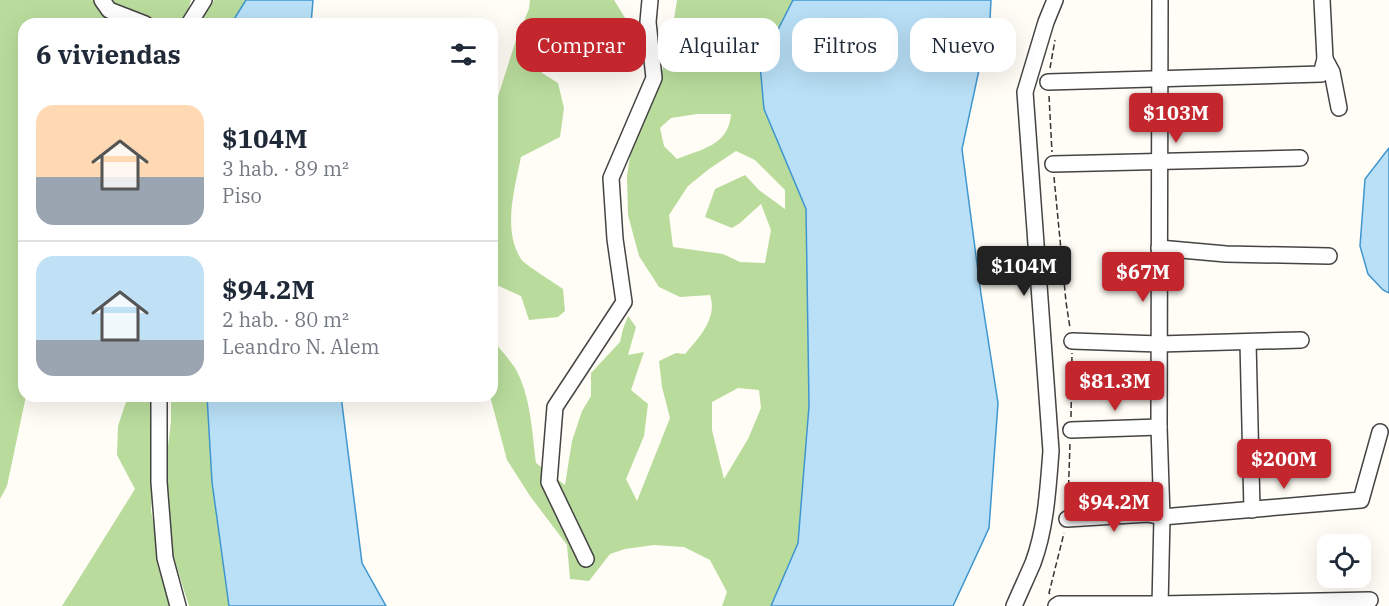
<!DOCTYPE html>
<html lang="es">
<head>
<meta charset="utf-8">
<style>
	body { margin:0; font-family:"IBM Plex Serif",serif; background:#f6f6f7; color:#1f2937; height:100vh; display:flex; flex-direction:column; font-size:22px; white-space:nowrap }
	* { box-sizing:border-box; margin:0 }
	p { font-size:20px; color:#747a83 }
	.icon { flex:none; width:33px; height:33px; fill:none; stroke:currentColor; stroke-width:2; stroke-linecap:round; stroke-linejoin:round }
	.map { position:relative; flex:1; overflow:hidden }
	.side { position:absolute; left:18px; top:18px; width:480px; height:384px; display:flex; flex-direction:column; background:#fff; border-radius:18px; box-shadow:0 6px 24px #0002 }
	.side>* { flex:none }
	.banner { position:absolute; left:516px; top:18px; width:570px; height:54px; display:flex; gap:12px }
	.buttons { position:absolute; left:1317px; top:534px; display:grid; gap:12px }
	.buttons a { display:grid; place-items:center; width:54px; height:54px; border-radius:12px; background:#fff; box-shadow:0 6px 24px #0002; font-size:30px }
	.price { position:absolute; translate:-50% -51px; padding:0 14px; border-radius:6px; background:#c4262e; color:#fff; font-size:20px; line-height:39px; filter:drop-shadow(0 2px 3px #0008) }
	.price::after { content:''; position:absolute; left:50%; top:36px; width:18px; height:14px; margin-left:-9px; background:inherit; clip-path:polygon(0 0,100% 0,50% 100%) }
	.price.on { background:#222; color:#fff }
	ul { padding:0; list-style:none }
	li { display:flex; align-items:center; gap:18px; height:150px; padding:0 18px }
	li+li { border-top:2px solid #e0e1e3 }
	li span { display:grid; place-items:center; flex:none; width:168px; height:120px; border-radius:18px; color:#555 }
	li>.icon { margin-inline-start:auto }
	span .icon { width:72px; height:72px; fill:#fffc; stroke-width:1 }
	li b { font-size:26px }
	h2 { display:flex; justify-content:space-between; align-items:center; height:72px; padding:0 18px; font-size:26px }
	.pill { padding:0 21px; border-radius:18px; background:#fff; box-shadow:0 6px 24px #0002; font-size:21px; line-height:54px }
	.pill.on { background:#c4262e; color:#fff }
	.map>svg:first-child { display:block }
</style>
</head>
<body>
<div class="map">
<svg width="1389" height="606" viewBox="0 0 1389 606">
	<rect width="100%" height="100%" fill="#fffdf5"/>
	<g fill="#b9dc9c" fill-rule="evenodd">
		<polygon points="0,0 191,0 186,16 179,24 24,24 24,396 26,396 7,486 0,499"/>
		<polygon points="214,0 246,0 231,24 199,24"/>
		<path d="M530,0H614L627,21L610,43L587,54L563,35L536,49L542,73L558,83L564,108L560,137L521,157C515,188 502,229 521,259C525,265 555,283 563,289L565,311L558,317L529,320L521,296L492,283V115L516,40L529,9Z"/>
		<path d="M677,0H793L760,65L764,109L806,209L809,406L798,543L771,606H722L727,592L710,560L684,547L654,545L625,549L610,554L589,581L570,579L567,545L530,496L507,460L490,396H492V344L494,342C501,350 509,359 515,368C531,396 532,432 536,463L565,485L572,441L582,411L591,396V373L620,342L623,329L628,316L636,327L628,355L644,352L631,390L648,404L644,436L626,479L637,501L670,418L662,387L659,361L676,353L685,354C699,338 718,318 710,295L680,297L659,287L639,256L628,215L627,176L632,142L651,107L670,45ZM697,114H731C729,145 702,149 677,159L664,146L660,128L671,118ZM736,151L755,160L785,190V209L759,190L745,175L715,189L705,217L732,228L740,223L761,204L771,230L765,263L740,262L723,254L673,247L669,215L688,186L709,169ZM738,388L759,390L761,408L748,439L724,479L712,430V402Z"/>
		<polygon points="128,396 152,396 154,455 151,511 170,606 62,606 135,489 117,455 118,426"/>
		<polygon points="171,396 207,396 212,482 229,606 189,606 167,537 164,481 171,421"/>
	</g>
	<g fill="#b9e0f7" stroke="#3f96cf" stroke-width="1.5">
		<polygon points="246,0 313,0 311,24 231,24"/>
		<polygon points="793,0 991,0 990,19 962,149 981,294 998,403 989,528 953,606 771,606 798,543 809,406 806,209 764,109 760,65"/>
		<polygon points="1389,148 1389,293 1383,290 1368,274 1360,246 1365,179"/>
		<polygon points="207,396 341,396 362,563 386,606 229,606 212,482"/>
	</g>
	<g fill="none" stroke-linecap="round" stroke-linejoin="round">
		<defs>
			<g id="minor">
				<polyline points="102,0 109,10 145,24"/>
				<polyline points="189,24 204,0"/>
				<polyline points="1325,59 1332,72 1339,108"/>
				<polyline points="1048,82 1321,74 1325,59 1322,0"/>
				<polyline points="1053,164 1300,158"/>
				<polyline points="1159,248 1226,254 1329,256"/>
				<polyline points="1072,341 1159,344 1301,340"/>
				<polyline points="1248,342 1252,510"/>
				<polyline points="159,396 159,482 165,558 178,606"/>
				<polyline points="1071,430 1159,427"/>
				<polyline points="1067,519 1148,514 1162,517 1361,500 1380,432"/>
				<polyline points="586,559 549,482 555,407 624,302 615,239 611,178 654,78 648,22 650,0"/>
				<path d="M1014,606C1020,592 1027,577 1033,563C1046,528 1048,489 1051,451L1025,92L1046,22L1055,0"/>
				<polyline points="1056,606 1059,604 1160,604 1370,600"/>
				<polyline points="1160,606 1162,517 1159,427 1160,0"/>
			</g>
		</defs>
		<use href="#minor" stroke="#444" stroke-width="18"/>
		<g stroke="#333" stroke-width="1.5" stroke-dasharray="6 3" stroke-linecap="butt">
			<polyline points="1050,68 1055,40"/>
			<polyline points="1049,96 1052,152"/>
			<polyline points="1054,177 1066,302 1070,328"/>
			<polyline points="1071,417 1072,353"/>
			<polyline points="1068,504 1070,443"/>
			<polyline points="1050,594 1049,593 1064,533"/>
		</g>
		<use href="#minor" stroke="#fff" stroke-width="15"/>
	</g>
</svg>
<div class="buttons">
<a><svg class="icon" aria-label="locate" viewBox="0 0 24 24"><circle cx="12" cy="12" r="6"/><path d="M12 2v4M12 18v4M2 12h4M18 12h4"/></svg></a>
</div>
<b class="price" style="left:1176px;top:144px">$103M</b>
<b class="price on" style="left:1024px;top:297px">$104M</b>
<b class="price" style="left:1143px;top:303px">$67M</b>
<b class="price" style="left:1115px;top:412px">$81.3M</b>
<b class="price" style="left:1284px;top:490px">$200M</b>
<b class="price" style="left:1114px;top:533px">$94.2M</b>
<div class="banner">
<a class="pill on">Comprar</a>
<a class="pill">Alquilar</a>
<a class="pill">Filtros</a>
<a class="pill">Nuevo</a>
</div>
<section class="side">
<h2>6 viviendas<svg class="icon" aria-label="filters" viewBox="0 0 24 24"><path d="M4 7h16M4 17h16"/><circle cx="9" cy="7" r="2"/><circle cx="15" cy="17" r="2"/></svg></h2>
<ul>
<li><span style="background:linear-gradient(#ffd9b3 60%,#9aa5b1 0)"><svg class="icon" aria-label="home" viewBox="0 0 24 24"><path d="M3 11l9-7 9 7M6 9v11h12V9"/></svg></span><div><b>$104M</b><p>3 hab. · 89 m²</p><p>Piso</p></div></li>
<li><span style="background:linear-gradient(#bfe0f5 70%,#9aa5b1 0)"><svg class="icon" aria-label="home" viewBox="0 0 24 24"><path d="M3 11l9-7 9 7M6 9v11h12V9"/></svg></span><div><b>$94.2M</b><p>2 hab. · 80 m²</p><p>Leandro N. Alem</p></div></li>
</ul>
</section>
</div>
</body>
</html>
